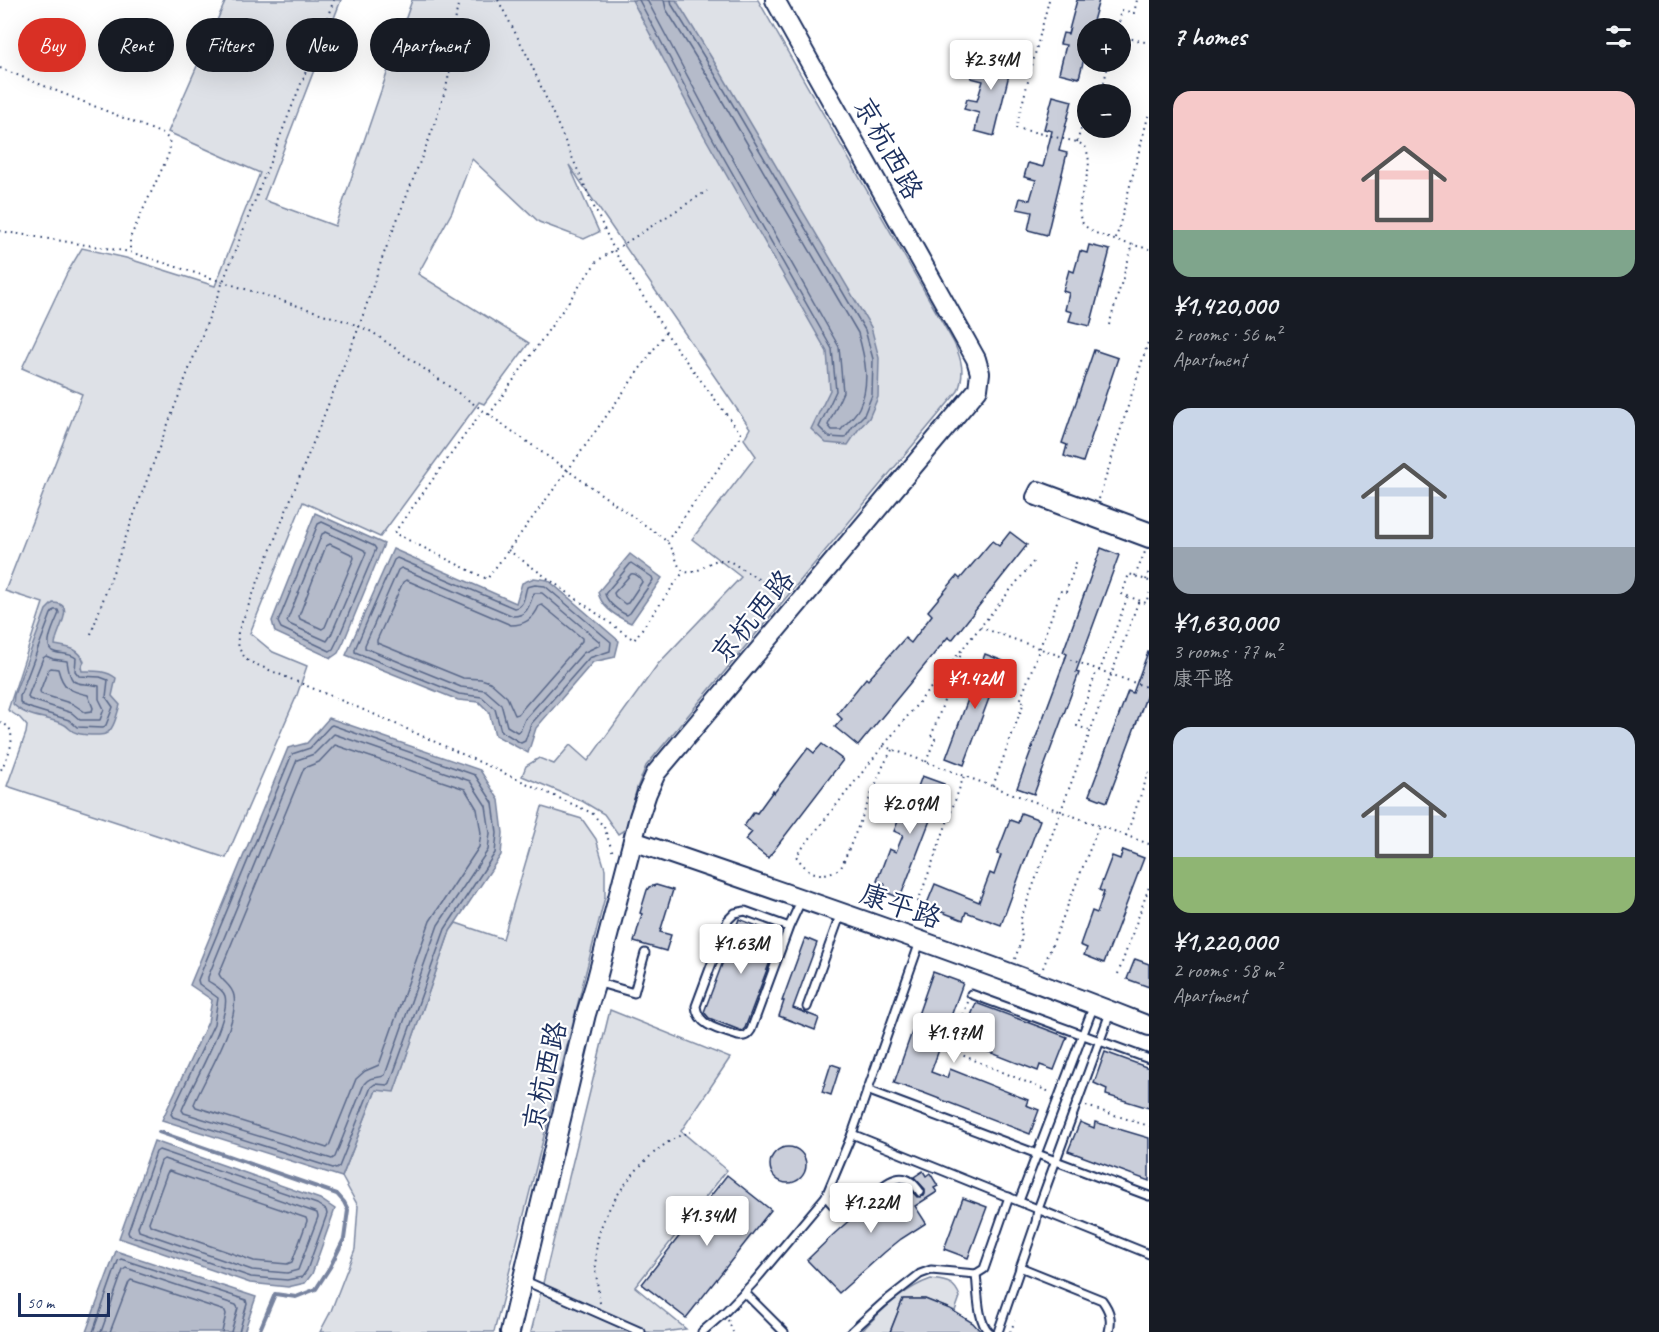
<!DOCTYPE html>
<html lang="en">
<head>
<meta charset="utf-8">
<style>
	body { margin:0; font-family:Caveat,"LXGW WenKai TC",sans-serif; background:#20242c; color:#f1f3f6; height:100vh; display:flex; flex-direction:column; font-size:22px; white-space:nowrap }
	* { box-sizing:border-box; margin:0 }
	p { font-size:20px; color:#9ea1a6 }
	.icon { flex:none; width:33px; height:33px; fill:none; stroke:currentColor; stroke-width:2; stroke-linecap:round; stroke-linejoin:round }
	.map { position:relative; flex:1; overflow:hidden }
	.drawer { display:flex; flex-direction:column; background:#171b24; width:510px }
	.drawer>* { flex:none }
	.top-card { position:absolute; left:18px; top:18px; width:570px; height:54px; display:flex; gap:12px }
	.fabs { position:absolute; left:1077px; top:18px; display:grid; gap:12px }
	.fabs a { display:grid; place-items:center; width:54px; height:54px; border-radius:50%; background:#171b24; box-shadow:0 6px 24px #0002; font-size:30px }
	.scale { position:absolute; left:18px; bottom:15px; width:92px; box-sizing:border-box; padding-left:6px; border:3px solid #1b2f5e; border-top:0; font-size:16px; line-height:21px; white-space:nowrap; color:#1b2f5e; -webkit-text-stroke:4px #fff; paint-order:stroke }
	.price { position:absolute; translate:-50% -51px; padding:0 14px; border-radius:6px; background:#fff; color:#222; font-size:20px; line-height:39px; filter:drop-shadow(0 2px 3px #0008) }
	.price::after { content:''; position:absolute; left:50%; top:36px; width:18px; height:14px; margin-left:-9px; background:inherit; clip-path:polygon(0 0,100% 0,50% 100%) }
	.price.selected { background:#d93025; color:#fff }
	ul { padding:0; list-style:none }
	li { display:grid; align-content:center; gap:12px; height:318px; padding:0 24px }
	li span { display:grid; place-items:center; height:186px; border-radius:18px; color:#555 }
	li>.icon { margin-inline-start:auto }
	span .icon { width:108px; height:108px; fill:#fffc; stroke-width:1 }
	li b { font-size:26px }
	h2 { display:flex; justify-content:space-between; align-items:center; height:72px; padding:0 24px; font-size:26px }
	.tag { padding:0 21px; border-radius:27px; background:#171b24; box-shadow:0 6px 24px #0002; font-size:21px; line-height:54px }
	.tag.selected { background:#d93025; color:#fff }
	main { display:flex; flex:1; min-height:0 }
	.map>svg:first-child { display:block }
</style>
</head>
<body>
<main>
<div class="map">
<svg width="1149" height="1332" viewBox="0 0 1149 1332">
	<rect width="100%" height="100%" fill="#fff"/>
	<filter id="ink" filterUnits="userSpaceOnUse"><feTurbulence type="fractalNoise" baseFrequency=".0167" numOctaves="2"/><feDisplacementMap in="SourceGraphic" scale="12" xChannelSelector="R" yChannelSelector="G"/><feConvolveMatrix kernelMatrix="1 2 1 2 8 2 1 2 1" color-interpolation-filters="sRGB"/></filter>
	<g filter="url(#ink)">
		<g fill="#dee1e7" stroke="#7c88a2" stroke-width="1.5">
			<path d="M226,0H341L264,200L335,226L412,0H758L954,343C962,360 965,373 958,391L646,766L637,788L626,829L618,834L604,814L582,801L522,776L526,766L539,758L554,764L570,745L588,761L658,664L741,577L692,539L756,456L744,439L750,428L569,165L599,232L584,239L539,222L472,159L452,212L418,274L529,343L484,404L479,402L380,537L303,502L250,633L273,652L307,666L297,695L226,858L7,786L26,733L27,726L20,718L8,710L43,603L5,591L82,394L22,368L67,273L82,248L126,258L215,286L260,173L168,132Z"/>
			<polygon points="542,807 582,819 596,839 605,869 605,897 494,1332 320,1332 331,1311 355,1249 358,1206 342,1177 376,1090 394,1091 450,931 456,923 503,939"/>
			<polygon points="610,1010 730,1058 681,1131 727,1170 635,1287 686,1329 664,1332 531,1332"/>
			<path d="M931,1279C945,1281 955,1281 960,1297L955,1311L925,1299H903L890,1332H861C879,1312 905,1288 931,1279Z"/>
		</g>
		<g fill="#b5bbca" stroke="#77839f" stroke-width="1.5">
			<polygon points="632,0 676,0 721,73 871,327 879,358 878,397 869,418 858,430 848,445 826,443 811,429 830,390 827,352 702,132"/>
			<polygon points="315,513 384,544 344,641 338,653 331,658 275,632 272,621"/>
			<polygon points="393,549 516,603 522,583 534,578 548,580 619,641 615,657 593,662 536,728 528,753 495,735 489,712 479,702 458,700 346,655"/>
			<path d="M630,554L662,578L631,623C617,617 601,607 598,592Z"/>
			<path d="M53,603C78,603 55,632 55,645C67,647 80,648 84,662L81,667L82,671C94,671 106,670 116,678L112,696L120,705C117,713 114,731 105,734C100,736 82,735 77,733C71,732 70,728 65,725C48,716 27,719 13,704L14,695L46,610Z"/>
			<polygon points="329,718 480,770 499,800 503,833 501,855 450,931 394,1092 376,1090 342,1177 162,1120 208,1022 212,1000 190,985 288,748 307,743"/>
			<polygon points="154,1141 320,1199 335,1209 312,1274 305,1283 288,1287 250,1283 119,1238"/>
			<polygon points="116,1251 256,1297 244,1332 86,1332"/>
		</g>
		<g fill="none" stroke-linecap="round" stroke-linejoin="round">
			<g stroke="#596789" stroke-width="1.5">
				<polyline points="639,0 708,130 832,349 836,391 819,427 829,437 845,438 853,426 864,415 872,395 873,359 865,330 716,76 672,5 671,0"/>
				<path d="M647,0L714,126L839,347L843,392L828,425L832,430H841C846,423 855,416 859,408C871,383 865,358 858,333L710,80L666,9L664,0"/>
				<polygon points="322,522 374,546 376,549 338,639 333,649 330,651 281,628 278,622 318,524"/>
				<polygon points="326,532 364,550 366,553 331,635 327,641 289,624 287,621 322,534"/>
				<polygon points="330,544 353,555 354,558 325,627 322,629 300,619 299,616 326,546"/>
				<path d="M397,558L514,608C525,607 524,595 527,587L535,585L545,586L611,642L610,651L589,658L531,724L525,741L521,743L501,731L495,709L482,697L459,694L355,652V649L394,560Z"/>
				<path d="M631,563L652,577L653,580L630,613L627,615C619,612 607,602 605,594Z"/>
				<path d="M401,568L513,616C528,616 529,605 534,593H542L600,642V645L583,653L525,719L520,731L517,732L507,726L501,704L485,690L461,687L365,648V645L398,570Z"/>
				<path d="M631,574C635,573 642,578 642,582L628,603L625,604L615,596L614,593Z"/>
				<path d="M406,580L511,625C526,625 534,618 539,606L542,605L582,638V641L518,714L515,715L507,697L490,682L481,679L463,678L377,643V640L403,582Z"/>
				<path d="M54,610H58L59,613C56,621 43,645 52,651C59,655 68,652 76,658L75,671L79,676L100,677L108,680L106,697L113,707L106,725L103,728L77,727L69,720L33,709L23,705L20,702V696L51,614Z"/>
				<path d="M46,656L53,659L67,661C71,690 76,681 99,686V699L104,709L100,720H80L72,713L29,699L28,696L43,658Z"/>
				<path d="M51,668L58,669C63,689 70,691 88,695L93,708L92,711L85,712L73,704L41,694L40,691L48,670Z"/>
				<polygon points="332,725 475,775 493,803 497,833 495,853 445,929 390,1083 388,1085 375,1084 371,1087 339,1167 336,1169 173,1117 171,1114 214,1024 218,998 199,984 198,980 292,754 310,748 330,726"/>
				<path d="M334,734L470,781L486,806L490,833L488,850L438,925L385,1075C378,1080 372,1074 364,1084L335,1157L332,1159L184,1113L182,1110C191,1086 231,1019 225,996C223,989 214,985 208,981V977L297,760L314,754Z"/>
				<path d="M335,745L465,789L477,809L481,833L479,847L430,921L379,1065L365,1071L356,1079L329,1146L327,1148L196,1107L194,1104C205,1077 239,1024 234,996C232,985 222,982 219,974L304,768L319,762Z"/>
				<polygon points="159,1150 317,1204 326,1210 327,1214 307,1270 302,1277 287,1280 251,1277 129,1235 128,1232 156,1152"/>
				<polygon points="164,1159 317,1213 318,1217 298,1270 287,1273 252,1270 139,1231 138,1227 161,1161"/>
				<polygon points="169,1171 306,1218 307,1221 292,1262 287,1264 254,1261 150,1225 149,1222 167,1173"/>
				<polyline points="93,1332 118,1261 121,1259 246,1300 247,1304 239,1332"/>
				<polyline points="101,1332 123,1270 126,1268 236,1305 238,1308 231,1332"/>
				<polyline points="110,1332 129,1282 131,1280 225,1311 226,1314 222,1332"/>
			</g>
			<polyline stroke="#77839f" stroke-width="4" points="159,1132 337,1194 344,1202 348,1210 344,1239 330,1267 316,1289 296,1297 275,1294 259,1332"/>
		</g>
		<g fill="#caceda" stroke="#1b2f5e" stroke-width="1.5">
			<polygon points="1077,0 1099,0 1091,28 1088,28 1088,43 1079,78 1059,73 1066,45 1060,44 1063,33 1068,34"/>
			<polygon points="995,49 1014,54 994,136 975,131 979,113 964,109 967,99 977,101 983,81 971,78 975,64 990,68"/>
			<polygon points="1053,96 1072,101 1059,151 1067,153 1047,235 1028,230 1032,212 1017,209 1020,198 1030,200 1036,180 1024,177 1028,163 1043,167 1052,131 1044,129"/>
			<polygon points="1089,245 1110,250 1090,326 1069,321 1072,312 1065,310 1069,293 1063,291 1069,270 1074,272 1080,251 1087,253"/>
			<polygon points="1094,350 1118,358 1083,462 1064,456 1067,445 1062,443"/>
			<polygon points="1010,532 1027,545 952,640 948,637 858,746 835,727 842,719 837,714 866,678 868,680 905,638 911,643 932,615 928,611 957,576 960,579 992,541 999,546"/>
			<polygon points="1101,548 1119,555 1076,672 1079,673 1034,794 1017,788 1067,654 1063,652"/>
			<polygon points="1148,652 1149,652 1149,689 1107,802 1089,795 1128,691 1133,693"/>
			<polygon points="985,654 1003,661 964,765 946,758"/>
			<polygon points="822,744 843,760 768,858 745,840 752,832 744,826 754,812 757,813 773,791 774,793 808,748 814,753"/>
			<polygon points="922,776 944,784 900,898 883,891 885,884 877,881 889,849 896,852 903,835 894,831 905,804 902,803 908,788 916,792"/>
			<polygon points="1021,813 1040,820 1001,925 966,912 963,920 926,906 935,884 979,902 990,873 994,875 1001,855 997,854 1010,820 1018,823"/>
			<polygon points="1123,850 1144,858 1104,963 1084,955 1087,948 1080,945 1092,911 1097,913 1104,892 1099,890 1112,856 1120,859"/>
			<polygon points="656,885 673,890 660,932 671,935 666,951 634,942 642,914 640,913 647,890 649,887"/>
			<polygon points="739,919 780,935 745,1028 742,1031 709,1018 704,1012"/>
			<polygon points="805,938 817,943 793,1008 819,1018 815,1030 779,1016 784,1001 782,1001"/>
			<polygon points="1135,959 1149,964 1149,987 1127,979"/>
			<polygon points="933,972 963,983 931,1072 947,1078 950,1069 1028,1100 1026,1105 1039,1110 1030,1134 924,1093 894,1083"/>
			<polygon points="976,1003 1067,1037 1054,1070 1040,1065 1038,1071 961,1041"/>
			<polygon points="1105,1052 1149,1068 1149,1108 1106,1095 1107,1089 1094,1083"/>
			<polygon points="831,1064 840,1067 831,1095 822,1092"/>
			<polygon points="1080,1122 1094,1128 1095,1122 1149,1138 1149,1181 1068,1151"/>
			<circle cx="788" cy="1165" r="18"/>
			<polygon points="923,1171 926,1176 930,1173 938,1186 934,1188 937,1192 915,1206 926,1223 901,1239 885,1252 839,1293 807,1260 835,1233 862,1209 900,1185 907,1186 917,1197 924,1196 925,1194 925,1189 914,1177"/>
			<polygon points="727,1175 771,1210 686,1318 642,1284"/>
			<polygon points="963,1198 987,1207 968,1258 944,1249"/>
			<polygon points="903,1299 925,1299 950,1309 973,1323 981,1332 890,1332"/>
		</g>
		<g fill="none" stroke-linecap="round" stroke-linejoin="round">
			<defs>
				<g id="lane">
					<path d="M789,927L751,1030C747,1036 745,1037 738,1036C721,1030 698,1027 696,1006L728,920L735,913L745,911L789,927L801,901"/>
					<polyline points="596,982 634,993 645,953"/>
					<polyline points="971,994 1149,1059"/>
					<polyline points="807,1007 841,913"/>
					<polyline points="867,1090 1149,1196"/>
					<polyline points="852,1134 920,942"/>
					<path d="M826,1196C852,1239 880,1170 906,1179C913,1181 916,1187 920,1192"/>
					<polyline points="1019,1201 1094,1005"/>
					<path d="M1020,1267L1102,1300C1110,1311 1112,1319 1109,1332"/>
					<path d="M976,1274C978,1289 977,1322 989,1332"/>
					<polyline points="523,1280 641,1332"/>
					<polyline points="744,1292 784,1332"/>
					<polyline points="702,1332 725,1312 753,1283 826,1196 852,1134 1149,1254"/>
					<polyline points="851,1332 883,1303 920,1274 931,1270 976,1274 984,1269 1009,1197"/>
					<polyline points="998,1332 1036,1222 1038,1209 1110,1013"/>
				</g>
				<polyline id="street" points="1149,530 1038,489 1034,497 1149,540"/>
				<g id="secondary">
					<path d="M633,841C806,900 979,959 1149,1026"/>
					<polyline points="510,1332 586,1014 596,982 639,817 647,793 656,773 978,389 980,373 976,359 775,0"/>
				</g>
			</defs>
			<use href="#lane" stroke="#1b2f5e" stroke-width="11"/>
			<use href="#street" stroke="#1b2f5e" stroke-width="18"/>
			<use href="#secondary" stroke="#1b2f5e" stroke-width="22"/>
			<g stroke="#1b2f5e" stroke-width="2" stroke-dasharray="1.5 4.5" stroke-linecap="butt">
				<path d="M459,0L456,15L452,60L446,88L434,126L383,256L359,327L238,632C237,646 239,651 248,661L378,716L592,813L604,827L613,853"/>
				<polyline points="498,0 528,57 594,207 616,254 674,345 742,435 667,541"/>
				<path d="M1049,0L1016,128L1077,142L1085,146C1091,161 1089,167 1085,183C1082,194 1077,208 1081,220C1088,237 1132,244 1149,249"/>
				<polyline points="1118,28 1122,10 1134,13 1137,0"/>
				<polyline points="1120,36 1149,43"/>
				<polyline points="0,68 163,134 169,139 170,147 168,156 130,238 130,252"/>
				<polyline points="1101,94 1109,62"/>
				<polyline points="1077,142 1088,106"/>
				<path d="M0,231L130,252L351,323L372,332L659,535C664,539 669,543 672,549C677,556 676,569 686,572C699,575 709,559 722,560C725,560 728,561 731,562L785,596"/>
				<polyline points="1116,239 1149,113"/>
				<polyline points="1109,325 1133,244"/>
				<polyline points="483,410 394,533 487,579 568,470 666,332"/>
				<polyline points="489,415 597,261 707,191"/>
				<polyline points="1099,499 1149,339"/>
				<polyline points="508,550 634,640 684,571"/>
				<polyline points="1135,576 1145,552"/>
				<polyline points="1146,580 1149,571"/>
				<polyline points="1149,581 1129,574 1122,594 1146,603 1149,593"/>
				<polyline points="980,627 1149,688"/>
				<path d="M91,634C166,421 251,211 334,0"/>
				<path d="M0,722L9,727C16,744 7,756 0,772"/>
				<polyline points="1089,730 1077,726 1096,673 1100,670 1128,596"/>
				<polyline points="883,746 1149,844"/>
				<path d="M892,750L884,764L841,868C820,879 809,875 796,856L880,750L1034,561"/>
				<polyline points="926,762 935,739 931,737 962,651"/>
				<polyline points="993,786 1024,702 1020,701 1061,591 1066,592 1077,560"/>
				<polyline points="1126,836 1149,772"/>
				<polyline points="918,902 964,776"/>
				<polyline points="1015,959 1022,938 1020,921 1139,600"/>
				<polyline points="1043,968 1099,826"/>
				<polyline points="1118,974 1149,887"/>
				<polyline points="968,1002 950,1050 1050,1092"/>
				<polyline points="1086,1106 1149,1126"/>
				<path d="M600,1303C597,1281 593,1261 598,1238C606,1200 652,1142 690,1132"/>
				<polyline points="728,1320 733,1332"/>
				<polyline points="1010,1332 1015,1321"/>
			</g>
			<use href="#lane" stroke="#fff" stroke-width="7"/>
			<use href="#street" stroke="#fff" stroke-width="14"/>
			<use href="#secondary" stroke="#fff" stroke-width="18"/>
		</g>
	</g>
	<g text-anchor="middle" stroke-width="4.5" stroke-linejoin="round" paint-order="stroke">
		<g font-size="28" fill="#1b2f5e" stroke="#fff">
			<text transform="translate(889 148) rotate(61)" y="10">京杭西路</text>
			<text transform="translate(752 616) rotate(-50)" y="10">京杭西路</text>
			<text transform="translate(901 905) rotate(19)" y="10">康平路</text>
			<text transform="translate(544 1076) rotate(-77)" y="10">京杭西路</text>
		</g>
	</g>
</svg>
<div class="fabs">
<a>+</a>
<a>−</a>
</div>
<div class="scale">50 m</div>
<b class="price" style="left:991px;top:91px">¥2.34M</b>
<b class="price selected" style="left:975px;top:710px">¥1.42M</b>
<b class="price" style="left:910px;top:835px">¥2.09M</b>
<b class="price" style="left:741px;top:975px">¥1.63M</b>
<b class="price" style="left:954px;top:1064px">¥1.97M</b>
<b class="price" style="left:871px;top:1234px">¥1.22M</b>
<b class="price" style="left:707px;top:1247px">¥1.34M</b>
<div class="top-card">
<a class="tag selected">Buy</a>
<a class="tag">Rent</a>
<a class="tag">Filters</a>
<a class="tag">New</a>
<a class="tag">Apartment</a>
</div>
</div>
<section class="drawer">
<h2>7 homes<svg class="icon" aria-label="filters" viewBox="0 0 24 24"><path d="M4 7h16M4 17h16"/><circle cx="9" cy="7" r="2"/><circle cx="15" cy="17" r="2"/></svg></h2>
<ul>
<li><span style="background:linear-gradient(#f6c9c9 75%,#7fa58c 0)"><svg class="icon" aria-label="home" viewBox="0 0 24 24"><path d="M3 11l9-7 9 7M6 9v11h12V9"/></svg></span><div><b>¥1,420,000</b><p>2 rooms · 56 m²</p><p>Apartment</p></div></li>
<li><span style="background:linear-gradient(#c9d6e8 75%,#9aa5b1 0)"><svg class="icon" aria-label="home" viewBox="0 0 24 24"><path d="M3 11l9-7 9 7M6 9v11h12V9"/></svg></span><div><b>¥1,630,000</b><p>3 rooms · 77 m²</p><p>康平路</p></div></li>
<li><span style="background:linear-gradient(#c9d6e8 70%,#8fb573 0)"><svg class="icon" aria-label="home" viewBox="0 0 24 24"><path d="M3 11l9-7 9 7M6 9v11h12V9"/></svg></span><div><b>¥1,220,000</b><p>2 rooms · 58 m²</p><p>Apartment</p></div></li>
</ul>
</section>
</main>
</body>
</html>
